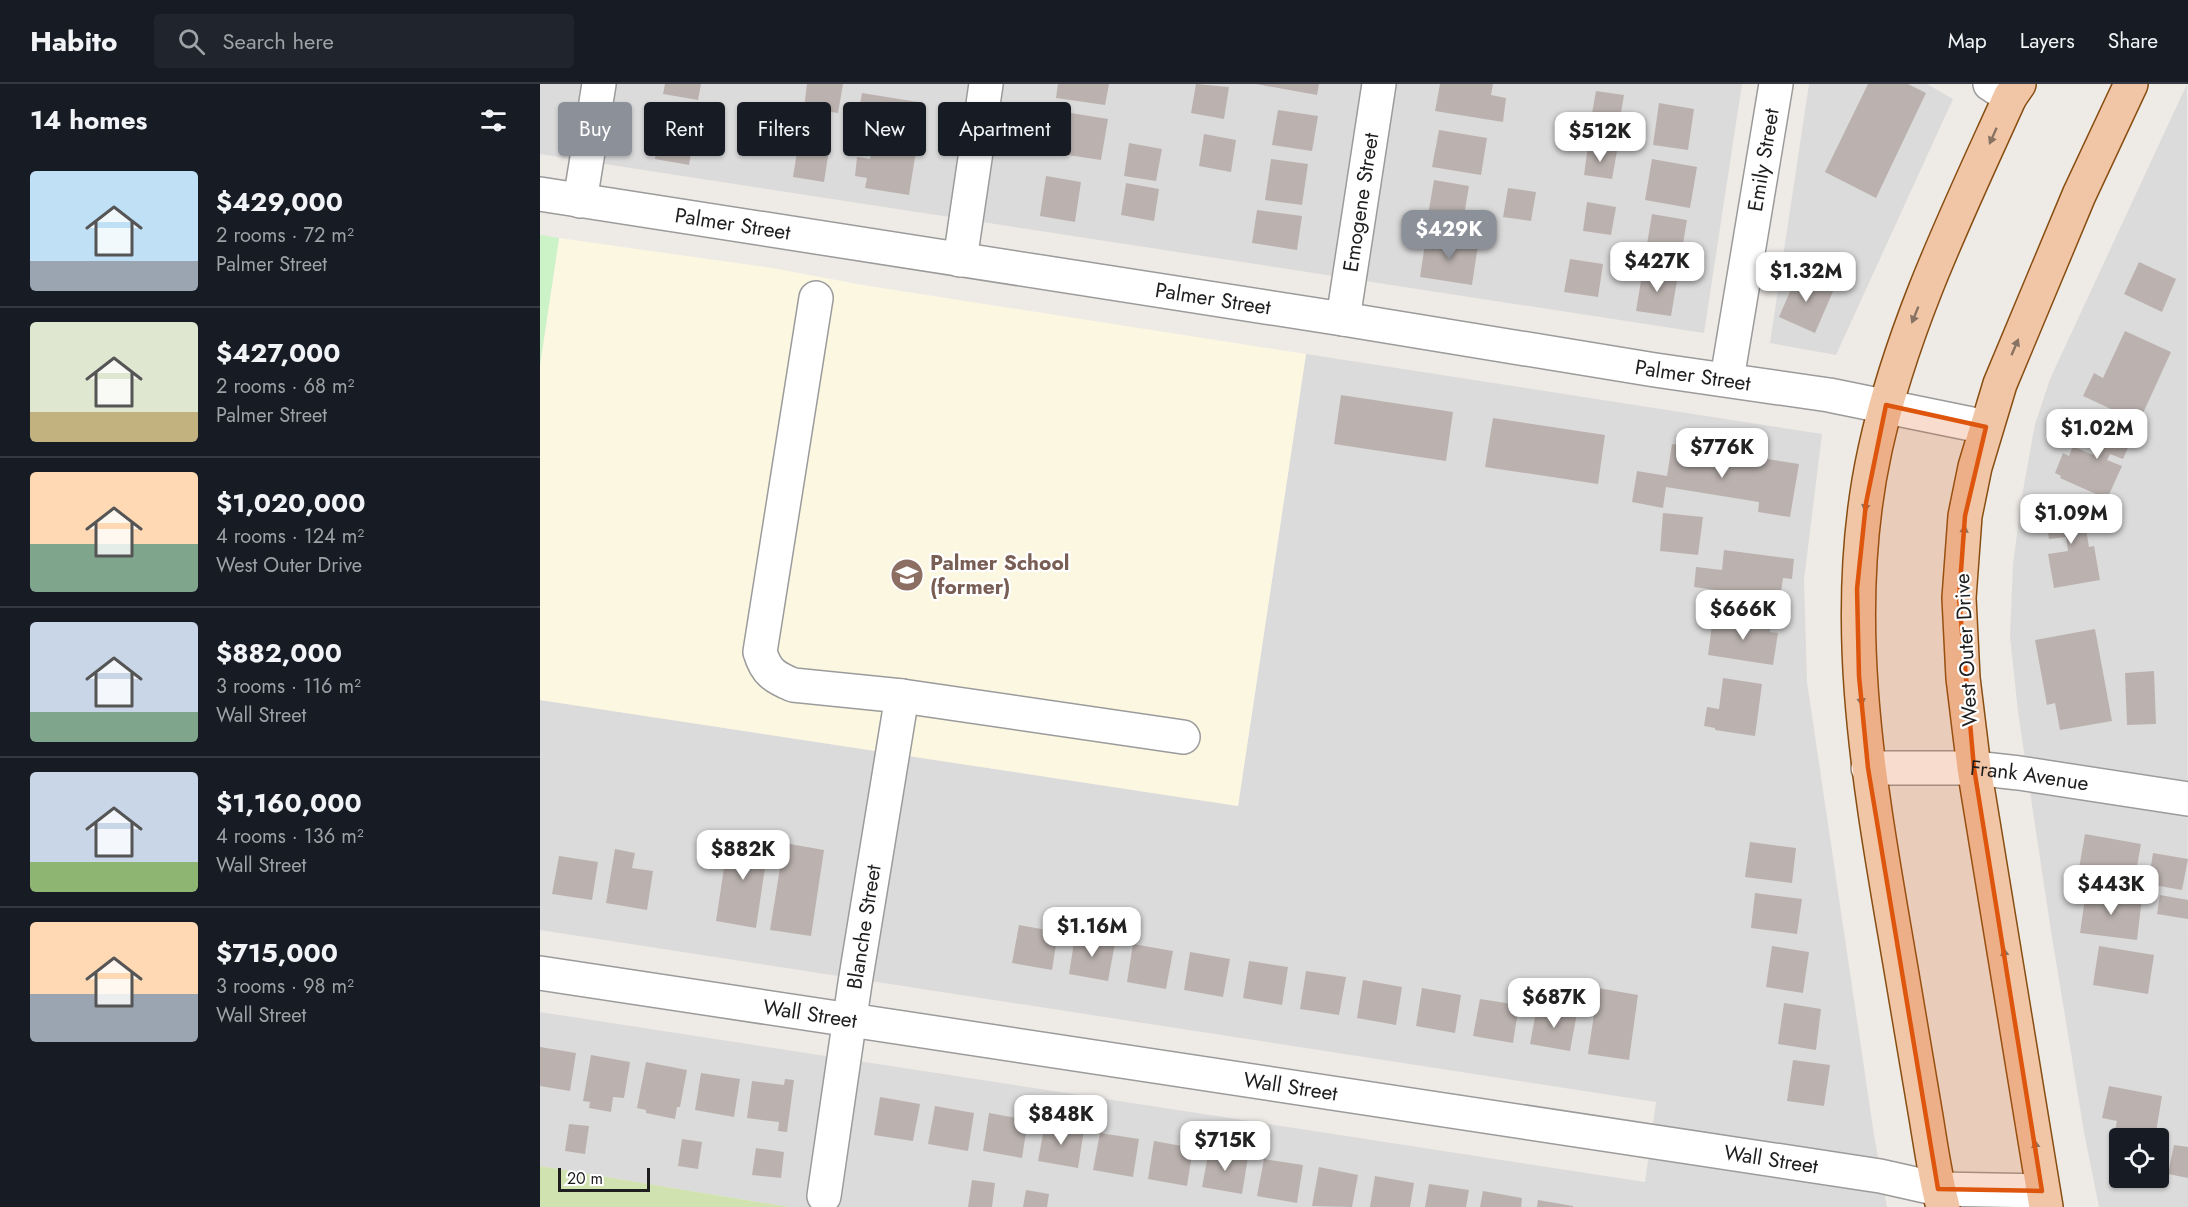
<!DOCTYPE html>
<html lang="en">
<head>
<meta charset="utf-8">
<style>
	body { margin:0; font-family:Jost,sans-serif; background:#20242c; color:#f1f3f6; height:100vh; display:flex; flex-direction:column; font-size:22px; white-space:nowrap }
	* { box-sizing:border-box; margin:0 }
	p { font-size:20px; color:#9ea1a6 }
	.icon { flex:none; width:33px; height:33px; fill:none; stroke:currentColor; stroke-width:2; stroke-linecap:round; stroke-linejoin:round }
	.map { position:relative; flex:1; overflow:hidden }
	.details { display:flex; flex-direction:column; background:#171b24; width:540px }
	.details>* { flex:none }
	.guide { position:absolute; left:18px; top:18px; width:570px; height:54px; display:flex; gap:12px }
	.buttons { position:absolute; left:1569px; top:1044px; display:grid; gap:12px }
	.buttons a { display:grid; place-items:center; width:60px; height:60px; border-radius:6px; background:#171b24; box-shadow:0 2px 4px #0004; font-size:30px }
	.scale { position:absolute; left:18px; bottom:15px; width:92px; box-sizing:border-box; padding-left:6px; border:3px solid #1e1e1e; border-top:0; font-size:16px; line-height:21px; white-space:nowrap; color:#1e1e1e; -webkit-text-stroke:4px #fff; paint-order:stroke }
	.price { position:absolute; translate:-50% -51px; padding:0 14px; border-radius:12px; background:#fff; color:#222; font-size:20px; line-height:39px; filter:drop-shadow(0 2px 3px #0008) }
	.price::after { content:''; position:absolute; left:50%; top:36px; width:18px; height:14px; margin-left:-9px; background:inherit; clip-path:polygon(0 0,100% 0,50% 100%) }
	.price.current { background:#8c9099; color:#fff }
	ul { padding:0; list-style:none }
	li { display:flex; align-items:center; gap:18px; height:150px; padding:0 30px }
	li+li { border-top:2px solid #363941 }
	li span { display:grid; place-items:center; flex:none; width:168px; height:120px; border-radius:6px; color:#555 }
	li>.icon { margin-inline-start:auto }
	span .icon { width:72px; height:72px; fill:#fffc; stroke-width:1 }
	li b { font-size:26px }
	h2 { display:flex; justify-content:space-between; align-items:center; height:72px; padding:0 30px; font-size:26px }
	.tag { padding:0 21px; border-radius:6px; background:#171b24; box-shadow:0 2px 4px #0004; font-size:21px; line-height:54px }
	.tag.current { background:#8c9099; color:#fff }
	header { display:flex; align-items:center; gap:36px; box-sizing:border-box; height:84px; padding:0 30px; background:#171b24; border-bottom:2px solid #363941 }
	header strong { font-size:28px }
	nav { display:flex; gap:33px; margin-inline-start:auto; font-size:21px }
	.search { width:420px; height:54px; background:#20242c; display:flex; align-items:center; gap:15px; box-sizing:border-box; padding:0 21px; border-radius:6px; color:#9ea1a6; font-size:22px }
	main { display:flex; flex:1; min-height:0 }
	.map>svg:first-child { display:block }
</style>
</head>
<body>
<header>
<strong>Habito</strong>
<div class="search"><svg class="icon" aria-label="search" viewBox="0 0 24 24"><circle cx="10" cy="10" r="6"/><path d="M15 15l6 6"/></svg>Search here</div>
<nav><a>Map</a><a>Layers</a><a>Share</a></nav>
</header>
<main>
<section class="details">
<h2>14 homes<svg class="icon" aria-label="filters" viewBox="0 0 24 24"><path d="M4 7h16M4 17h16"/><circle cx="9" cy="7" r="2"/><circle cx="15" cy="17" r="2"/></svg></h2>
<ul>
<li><span style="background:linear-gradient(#bfe0f5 75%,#9aa5b1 0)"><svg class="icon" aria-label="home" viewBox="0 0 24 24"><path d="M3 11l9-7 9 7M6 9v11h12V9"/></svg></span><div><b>$429,000</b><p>2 rooms · 72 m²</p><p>Palmer Street</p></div></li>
<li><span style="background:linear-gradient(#dfe7d0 75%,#c2b280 0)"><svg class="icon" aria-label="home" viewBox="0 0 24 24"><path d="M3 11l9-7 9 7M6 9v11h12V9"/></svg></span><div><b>$427,000</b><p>2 rooms · 68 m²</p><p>Palmer Street</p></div></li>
<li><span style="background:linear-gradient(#ffd9b3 60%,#7fa58c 0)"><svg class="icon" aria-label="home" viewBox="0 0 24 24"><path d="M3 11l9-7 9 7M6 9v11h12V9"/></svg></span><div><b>$1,020,000</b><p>4 rooms · 124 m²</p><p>West Outer Drive</p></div></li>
<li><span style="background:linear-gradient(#c9d6e8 75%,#7fa58c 0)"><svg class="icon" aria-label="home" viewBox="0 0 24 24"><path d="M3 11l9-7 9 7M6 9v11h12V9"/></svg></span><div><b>$882,000</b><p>3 rooms · 116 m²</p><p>Wall Street</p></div></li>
<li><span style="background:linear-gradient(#c9d6e8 75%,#8fb573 0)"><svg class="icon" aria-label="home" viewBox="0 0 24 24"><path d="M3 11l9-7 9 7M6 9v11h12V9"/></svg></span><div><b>$1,160,000</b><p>4 rooms · 136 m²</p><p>Wall Street</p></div></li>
<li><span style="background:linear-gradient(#ffd9b3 60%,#9aa5b1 0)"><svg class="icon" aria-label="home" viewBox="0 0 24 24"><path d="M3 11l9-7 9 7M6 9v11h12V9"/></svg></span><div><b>$715,000</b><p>3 rooms · 98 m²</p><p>Wall Street</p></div></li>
</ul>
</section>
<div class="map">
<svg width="1648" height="1123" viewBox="0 0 1648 1123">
	<rect width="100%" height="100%" fill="#eeeae6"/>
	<g fill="#dcdbdb" fill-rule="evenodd">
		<polygon points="0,0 1202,0 1164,249 0,70"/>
		<polygon points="1269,0 1387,0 1413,15 1296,271 1230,259"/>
		<path d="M1647,0L1648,1123H1559L1544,1048L1511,847L1478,628L1470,552L1473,480L1482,412L1495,340L1510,295ZM1580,1054H1618V1094H1580Z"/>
		<polygon points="766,270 1282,350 1264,496 1267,598 1334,1051 1347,1123 249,1123 0,1082 0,928 1105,1098 1116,1018 0,846 0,616 698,722"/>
	</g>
	<polygon fill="#fbf7e1" points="19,154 232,184 323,201 766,270 698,722 0,616 0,281"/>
	<polygon fill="#d1e2b1" points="0,1082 249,1123 0,1123"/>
	<polygon fill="#cbf3c7" points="0,151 19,154 0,281"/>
	<g fill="#bbb2af">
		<polygon points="125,0 161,0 158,16 123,10"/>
		<polygon points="267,0 303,0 298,29 264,24"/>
		<polygon points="518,0 569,0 565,21 516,14"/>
		<polygon points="656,0 689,3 684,35 651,29"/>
		<polygon points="716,0 779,0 777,11"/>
		<polygon points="900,0 953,0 951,11 966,14 963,38 895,27"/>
		<polygon points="1328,0 1368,0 1386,9 1336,114 1285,88"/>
		<polygon points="1056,7 1084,11 1079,40 1051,35"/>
		<polygon points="322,9 378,18 372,58 315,49"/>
		<polygon points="1119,19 1154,25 1148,66 1113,61"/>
		<polygon points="506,25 568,35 561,76 507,68 509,53 502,52"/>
		<polygon points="738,26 778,32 772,67 732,61"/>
		<polygon points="121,35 156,41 149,81 115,75"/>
		<polygon points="899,46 947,54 941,91 892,83"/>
		<polygon points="664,50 696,56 691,88 659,82"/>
		<polygon points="589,59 622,65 616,97 584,92"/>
		<polygon points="333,60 376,67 369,111 325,104 327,94 315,92 317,73 330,75"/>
		<polygon points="258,62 289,66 284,98 253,93"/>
		<polygon points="1048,62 1077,67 1072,95 1044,91"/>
		<polygon points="731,75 768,80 762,121 725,116"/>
		<polygon points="1112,75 1157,83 1150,124 1105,116"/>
		<polygon points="506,92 541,98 535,138 500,132"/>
		<polygon points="894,96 929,102 922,143 887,137"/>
		<polygon points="586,99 619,105 614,137 581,131"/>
		<polygon points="968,104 996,108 991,137 963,133"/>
		<polygon points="1047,118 1076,123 1071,151 1043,147"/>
		<polygon points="717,126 762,132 757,166 712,159"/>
		<polygon points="1112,130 1147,136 1140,178 1105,172"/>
		<polygon points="886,153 938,161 932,201 880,193"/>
		<polygon points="1030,175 1063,180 1058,213 1024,208"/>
		<polygon points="1599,178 1636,195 1622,228 1584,210"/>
		<polygon points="1103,185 1138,191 1131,232 1096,227"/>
		<polygon points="1258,189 1294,205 1275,249 1239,233"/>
		<polygon points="1585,247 1631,268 1599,338 1543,312 1554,289 1563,294"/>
		<polygon points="801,311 913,328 906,377 794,360"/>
		<polygon points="953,334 1065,351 1058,400 945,383"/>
		<polygon points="1560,335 1594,350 1583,375 1570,370 1567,376 1582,382 1567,415 1520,394 1521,392 1515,389 1523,369 1529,372 1533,362 1553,371 1557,362 1549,359"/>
		<polygon points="1132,360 1259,380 1250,433 1218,428 1219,418 1126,403 1123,424 1092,418 1097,387 1127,392"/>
		<polygon points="1541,415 1549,463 1554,462 1560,496 1514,504 1508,470 1528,467 1526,453 1509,455 1504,420"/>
		<polygon points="1123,429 1163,433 1158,471 1120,467"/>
		<polygon points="1184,466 1254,475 1252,495 1243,494 1241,508 1221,506 1221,512 1154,503 1156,483 1182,486"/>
		<polygon points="1173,533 1231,542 1230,548 1238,549 1233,581 1168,571"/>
		<polygon points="1555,545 1572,637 1520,646 1515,619 1507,621 1495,556"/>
		<polygon points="1614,587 1616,640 1587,641 1585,589"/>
		<polygon points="1183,594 1222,600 1215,652 1175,646 1175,644 1164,642 1167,623 1179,625"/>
		<polygon points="1545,750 1601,760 1594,799 1538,790"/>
		<polygon points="189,751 229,757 216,844 176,837"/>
		<polygon points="1210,758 1256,764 1252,799 1205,793"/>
		<polygon points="244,759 284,766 271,852 230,846"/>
		<polygon points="75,765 95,769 92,784 113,787 107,826 66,819"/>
		<polygon points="1613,769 1648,775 1642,806 1608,800"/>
		<polygon points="19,772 58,778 52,816 12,810"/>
		<polygon points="1546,807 1602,814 1597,856 1540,849"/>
		<polygon points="1215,809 1262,815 1257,850 1211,844"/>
		<polygon points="1620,811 1648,816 1648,835 1617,830"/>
		<polygon points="479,841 518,848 512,886 472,879"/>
		<polygon points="535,852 575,859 568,897 529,890"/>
		<polygon points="593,860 633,867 626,905 587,898"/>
		<polygon points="1232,862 1269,868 1263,909 1226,903"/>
		<polygon points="1559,862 1614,871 1608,910 1553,901"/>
		<polygon points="650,868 690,875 683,913 644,906"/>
		<polygon points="709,877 748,883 742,921 703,914"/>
		<polygon points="766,887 806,893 799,931 760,925"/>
		<polygon points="823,896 862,903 856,941 817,934"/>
		<polygon points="882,904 921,911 915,949 876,942"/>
		<polygon points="1058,904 1098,911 1089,976 1048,970"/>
		<polygon points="940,915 979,921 973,959 933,952"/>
		<polygon points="1244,919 1281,925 1276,966 1238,960"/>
		<polygon points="997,922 1037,929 1030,967 990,960"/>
		<polygon points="0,963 36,969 30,1007 0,1002"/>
		<polygon points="51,971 90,978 84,1014 73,1013 71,1028 49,1024 50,1018 43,1017"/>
		<polygon points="1253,976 1290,981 1284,1022 1247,1017"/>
		<polygon points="106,978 147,986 140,1023 137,1023 135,1035 106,1029 106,1026 97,1024"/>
		<polygon points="161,989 200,995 194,1033 155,1026"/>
		<polygon points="245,995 254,996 247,1048 238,1047 239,1038 207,1034 212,997 244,1001"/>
		<polygon points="1569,1002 1622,1012 1615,1054 1580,1054 1580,1062 1572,1061 1577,1037 1562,1034"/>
		<polygon points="340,1013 380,1020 373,1057 334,1051"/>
		<polygon points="395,1022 434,1029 428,1067 388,1060"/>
		<polygon points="449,1029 488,1036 482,1074 443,1067"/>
		<polygon points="505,1039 544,1046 538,1084 498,1077"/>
		<polygon points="29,1040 49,1042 45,1070 25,1067"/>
		<polygon points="560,1049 599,1055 593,1093 553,1086"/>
		<polygon points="142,1055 162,1058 158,1085 138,1082"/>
		<polygon points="614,1057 653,1064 647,1102 608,1095"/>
		<polygon points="1634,1061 1648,1063 1648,1094 1628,1090"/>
		<polygon points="216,1064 244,1068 241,1094 212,1091"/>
		<polygon points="669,1066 708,1073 702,1110 662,1103"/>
		<polygon points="724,1075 763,1081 757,1119 717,1112"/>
		<polygon points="779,1083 818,1091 812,1123 772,1122"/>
		<polygon points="835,1092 874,1099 870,1123 830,1123"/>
		<polygon points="432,1096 455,1099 452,1123 428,1123"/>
		<polygon points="889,1100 929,1106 926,1123 885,1123"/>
		<polygon points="486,1106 509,1110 507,1123 483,1123"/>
		<polygon points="943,1107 982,1114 981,1123 940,1123"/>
		<polygon points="998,1116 1033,1122 1033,1123 997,1123"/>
	</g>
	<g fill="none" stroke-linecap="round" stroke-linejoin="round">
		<defs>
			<g id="minor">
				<polyline points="1450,0 1470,13"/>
				<path id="s1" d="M0,110L803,235L1115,286L1289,311L1446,343"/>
				<polyline points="40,117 59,0"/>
				<polyline points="420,176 446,0"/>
				<path d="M276,214L220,568C226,588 234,593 253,601L362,612L315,899L284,1112"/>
				<path id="s2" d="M803,235L839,0"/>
				<path id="s3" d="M1187,295L1236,0"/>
				<polyline points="362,612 643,653"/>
				<path id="s4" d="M1328,684H1434L1479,689L1648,715"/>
				<path id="s5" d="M0,889L1340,1092L1398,1105L1502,1107"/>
			</g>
			<g id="major">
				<path d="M1403,1123C1395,1093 1391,1063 1386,1033C1378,983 1369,934 1361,885C1332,714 1297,539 1335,366C1362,242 1418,128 1470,13L1479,0"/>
				<polyline points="1506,1123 1434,684 1423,594 1419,514 1425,432 1435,383 1460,300 1539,111 1591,0"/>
			</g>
		</defs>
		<use href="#minor" stroke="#9b9b9b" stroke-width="36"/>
		<use href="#major" stroke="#884e11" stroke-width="36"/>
		<use href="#minor" stroke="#fff" stroke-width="33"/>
		<use href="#major" stroke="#f1c6a7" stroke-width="33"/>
	</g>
	<defs><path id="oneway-solid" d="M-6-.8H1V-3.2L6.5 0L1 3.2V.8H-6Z" transform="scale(1.5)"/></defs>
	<g fill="#887262">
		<use href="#oneway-solid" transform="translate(1453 52) rotate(114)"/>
		<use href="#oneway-solid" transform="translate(1375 231) rotate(112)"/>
		<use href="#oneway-solid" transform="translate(1475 263) rotate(-67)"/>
		<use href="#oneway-solid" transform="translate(1326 419) rotate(98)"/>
		<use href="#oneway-solid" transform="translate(1424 450) rotate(-85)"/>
		<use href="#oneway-solid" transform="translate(1321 613) rotate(84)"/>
		<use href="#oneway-solid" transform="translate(1465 873) rotate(-99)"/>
		<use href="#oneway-solid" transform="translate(1496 1065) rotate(-98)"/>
	</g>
	<path fill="#de560d" fill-opacity="0.2" stroke="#de560d" stroke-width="4.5" stroke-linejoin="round" d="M1346,321L1446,343L1425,432L1419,514L1434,684L1502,1107L1398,1105L1328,684L1319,592L1317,505L1326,419Z"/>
	<defs>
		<symbol id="school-disc" viewBox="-11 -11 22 22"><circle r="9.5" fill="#8d6e63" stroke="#fff"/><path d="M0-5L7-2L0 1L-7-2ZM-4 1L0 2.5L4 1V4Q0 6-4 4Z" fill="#fff"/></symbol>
	</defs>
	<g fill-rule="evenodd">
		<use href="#school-disc" x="348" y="472" width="38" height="38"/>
	</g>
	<g text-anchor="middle" stroke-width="4.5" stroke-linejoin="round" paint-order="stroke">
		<g font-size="21" fill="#1e1e1e" stroke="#fff">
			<text dy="7" stroke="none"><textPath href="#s3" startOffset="222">Emily Street</textPath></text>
			<text dy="7" stroke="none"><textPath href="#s2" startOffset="118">Emogene Street</textPath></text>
			<text dy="7" stroke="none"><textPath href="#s1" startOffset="195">Palmer Street</textPath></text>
			<text dy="7" stroke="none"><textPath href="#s1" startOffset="681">Palmer Street</textPath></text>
			<text dy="7" stroke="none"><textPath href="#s1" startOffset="1167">Palmer Street</textPath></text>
			<text transform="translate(1426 566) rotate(-93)" y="7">West Outer Drive</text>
			<text dy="7" stroke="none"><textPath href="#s4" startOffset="162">Frank Avenue</textPath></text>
			<text transform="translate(324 843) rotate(-81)" y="7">Blanche Street</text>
			<text dy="7" stroke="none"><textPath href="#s5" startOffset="273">Wall Street</textPath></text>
			<text dy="7" stroke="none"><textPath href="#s5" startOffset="759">Wall Street</textPath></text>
			<text dy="7" stroke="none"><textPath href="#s5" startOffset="1245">Wall Street</textPath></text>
		</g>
		<g font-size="21" font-weight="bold" fill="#785e54" stroke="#fff" text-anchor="start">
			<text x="390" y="486">Palmer School<tspan x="390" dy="24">(former)</tspan></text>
		</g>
	</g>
</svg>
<div class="buttons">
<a><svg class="icon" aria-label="locate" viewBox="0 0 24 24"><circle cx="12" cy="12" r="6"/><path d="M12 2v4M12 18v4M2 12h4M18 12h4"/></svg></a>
</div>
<div class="scale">20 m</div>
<b class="price" style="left:1060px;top:79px">$512K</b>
<b class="price current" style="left:909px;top:177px">$429K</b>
<b class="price" style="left:1117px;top:209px">$427K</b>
<b class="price" style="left:1266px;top:219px">$1.32M</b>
<b class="price" style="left:1557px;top:376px">$1.02M</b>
<b class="price" style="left:1182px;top:395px">$776K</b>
<b class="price" style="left:1531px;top:461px">$1.09M</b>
<b class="price" style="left:1203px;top:557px">$666K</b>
<b class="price" style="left:203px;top:797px">$882K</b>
<b class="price" style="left:1571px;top:832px">$443K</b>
<b class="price" style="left:552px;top:874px">$1.16M</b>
<b class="price" style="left:1014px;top:945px">$687K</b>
<b class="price" style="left:521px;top:1062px">$848K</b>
<b class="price" style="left:685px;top:1088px">$715K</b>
<div class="guide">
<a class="tag current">Buy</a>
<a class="tag">Rent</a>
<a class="tag">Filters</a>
<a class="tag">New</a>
<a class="tag">Apartment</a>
</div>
</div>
</main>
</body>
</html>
